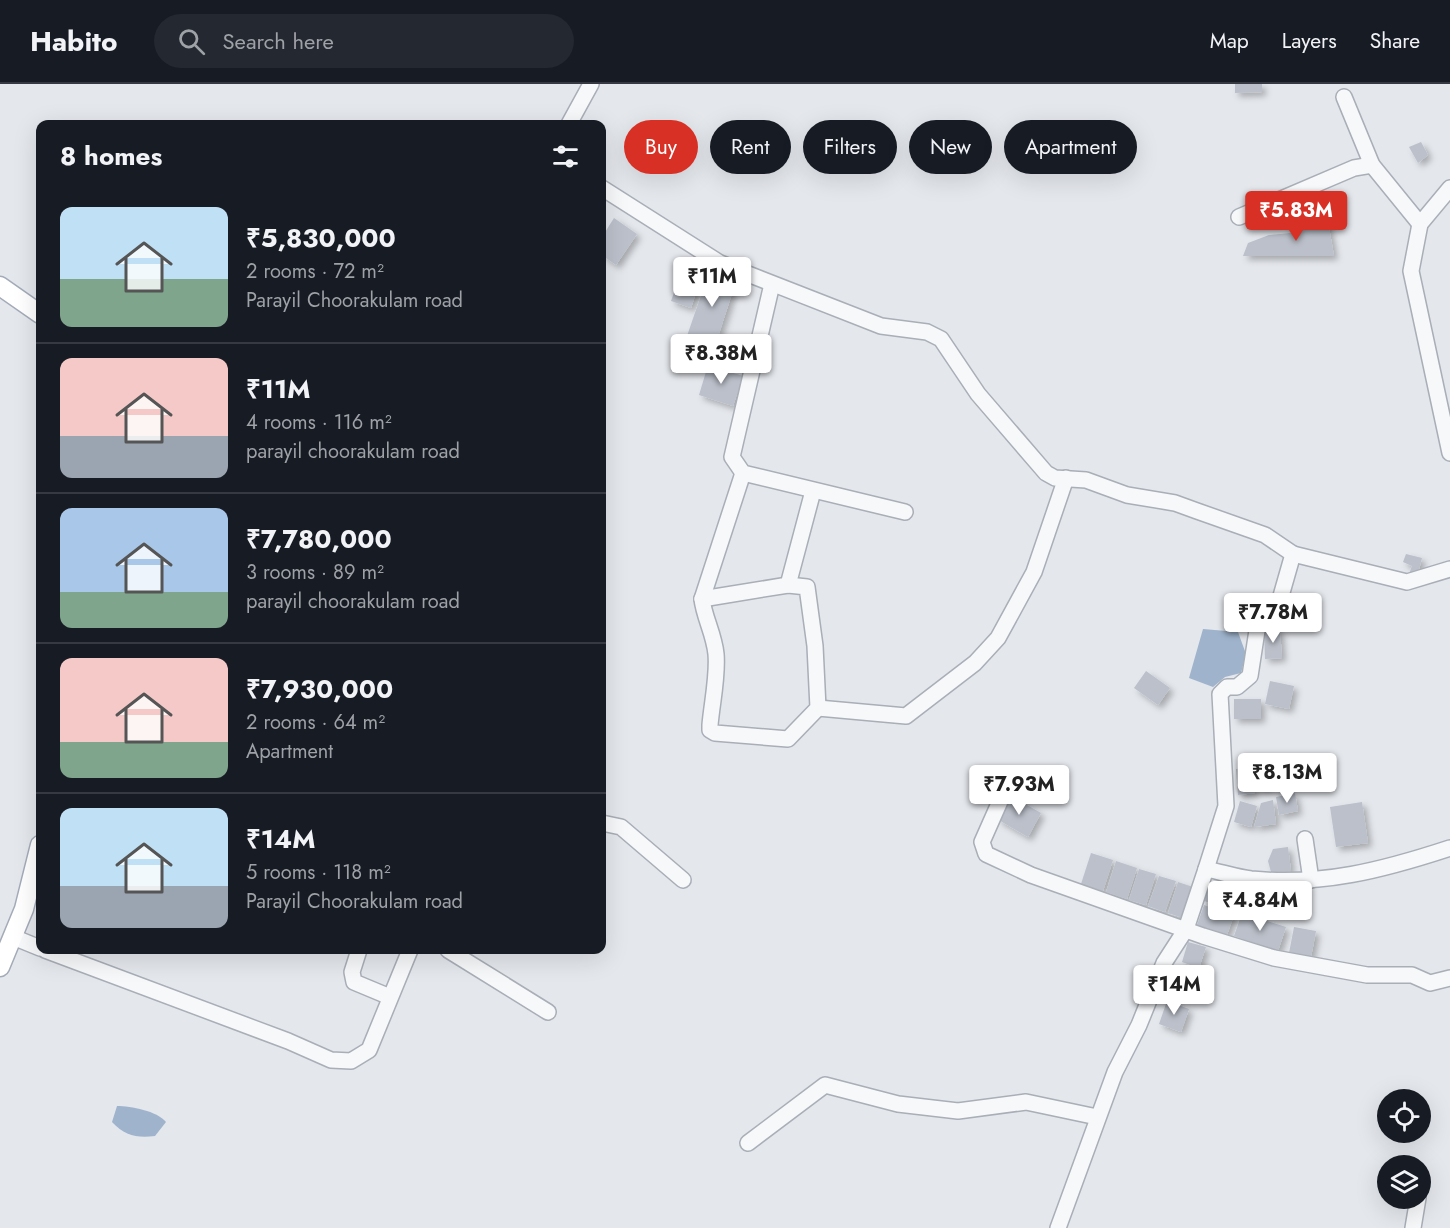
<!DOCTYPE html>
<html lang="en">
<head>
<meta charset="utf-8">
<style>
	body { margin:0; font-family:Jost,sans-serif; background:#242831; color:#f1f3f6; height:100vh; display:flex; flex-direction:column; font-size:22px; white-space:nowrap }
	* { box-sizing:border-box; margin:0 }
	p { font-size:20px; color:#9ea1a6 }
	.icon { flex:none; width:33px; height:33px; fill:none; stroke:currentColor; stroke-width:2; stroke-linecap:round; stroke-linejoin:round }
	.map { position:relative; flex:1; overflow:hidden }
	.side { position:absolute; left:36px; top:36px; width:570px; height:834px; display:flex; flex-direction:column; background:#171b24; border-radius:12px; box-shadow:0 6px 24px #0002 }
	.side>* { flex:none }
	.banner { position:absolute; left:624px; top:36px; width:570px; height:54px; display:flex; gap:12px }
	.tools { position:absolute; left:1377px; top:1005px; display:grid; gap:12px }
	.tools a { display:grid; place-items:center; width:54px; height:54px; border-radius:50%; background:#171b24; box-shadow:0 6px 24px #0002; font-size:30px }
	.price { position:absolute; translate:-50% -51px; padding:0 14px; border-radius:6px; background:#fff; color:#222; font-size:20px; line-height:39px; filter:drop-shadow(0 2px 3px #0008) }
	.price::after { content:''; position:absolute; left:50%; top:36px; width:18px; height:14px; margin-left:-9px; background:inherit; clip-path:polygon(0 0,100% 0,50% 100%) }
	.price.selected { background:#d93025; color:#fff }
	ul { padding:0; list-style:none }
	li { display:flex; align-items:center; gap:18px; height:150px; padding:0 24px }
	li+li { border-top:2px solid #363941 }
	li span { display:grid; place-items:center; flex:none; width:168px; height:120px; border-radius:12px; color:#555 }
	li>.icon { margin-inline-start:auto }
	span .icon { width:72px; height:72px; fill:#fffc; stroke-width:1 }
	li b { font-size:26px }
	h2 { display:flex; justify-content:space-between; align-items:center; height:72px; padding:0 24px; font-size:26px }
	.chip { padding:0 21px; border-radius:27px; background:#171b24; box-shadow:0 6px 24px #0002; font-size:21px; line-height:54px }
	.chip.selected { background:#d93025; color:#fff }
	header { display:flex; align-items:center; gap:36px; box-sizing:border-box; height:84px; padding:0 30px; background:#171b24; border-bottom:2px solid #363941 }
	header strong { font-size:28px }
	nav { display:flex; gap:33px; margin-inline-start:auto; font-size:21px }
	.search { width:420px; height:54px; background:#242831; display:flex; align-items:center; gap:15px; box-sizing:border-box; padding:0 21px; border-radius:33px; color:#9ea1a6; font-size:22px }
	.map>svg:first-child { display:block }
</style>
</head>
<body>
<header>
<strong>Habito</strong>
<div class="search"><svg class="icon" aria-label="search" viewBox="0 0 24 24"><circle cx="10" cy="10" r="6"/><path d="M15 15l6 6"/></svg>Search here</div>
<nav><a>Map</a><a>Layers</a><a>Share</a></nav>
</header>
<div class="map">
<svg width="1450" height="1144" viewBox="0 0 1450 1144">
	<defs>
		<filter id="shadow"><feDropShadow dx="4" dy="4" stdDeviation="3" flood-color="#0004"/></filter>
	</defs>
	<rect width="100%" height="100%" fill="#e4e7ec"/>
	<g fill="#9fb4cc">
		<polygon points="1203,545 1238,548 1246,570 1241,589 1225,593 1213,603 1189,594"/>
		<path d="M117,1022C131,1022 157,1027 166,1038L155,1052C137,1054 125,1052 112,1038Z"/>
	</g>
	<g fill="#bbc0ca" filter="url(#shadow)">
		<polygon points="1235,0 1262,0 1262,8 1235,9"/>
		<polygon points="1421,58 1428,71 1418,79 1409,63"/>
		<polygon points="1327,132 1334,172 1243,172 1248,159 1269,151 1291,149 1299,143"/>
		<polygon points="614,134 637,150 616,181 602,171 602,153"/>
		<polygon points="686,175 705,182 691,224 671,217"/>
		<polygon points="710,185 737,194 715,262 687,252"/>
		<polygon points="708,281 743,292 733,322 699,311"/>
		<polygon points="1406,470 1422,474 1418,489 1409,490 1412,482 1403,478"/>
		<polygon points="1264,546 1280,546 1282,574 1265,575"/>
		<polygon points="1146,587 1170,604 1158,621 1134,604"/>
		<polygon points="1270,597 1294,602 1289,625 1265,620"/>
		<rect x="1234" y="615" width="27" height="20"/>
		<polygon points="1290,678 1293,700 1277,702 1274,680"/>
		<polygon points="1271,681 1274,703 1258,706 1255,683"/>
		<polygon points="1252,683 1255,709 1238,711 1236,685"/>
		<polygon points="1295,709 1298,727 1279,731 1276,713"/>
		<polygon points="1011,712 1041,729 1028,753 997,735"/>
		<polygon points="1273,716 1276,740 1254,743 1261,719"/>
		<polygon points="1240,717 1257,722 1251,743 1234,738"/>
		<polygon points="1362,718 1368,759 1336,763 1330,723"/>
		<polygon points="1288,763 1291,787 1271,788 1268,777 1273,765"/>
		<polygon points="1091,769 1113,776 1103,807 1081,800"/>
		<polygon points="1116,777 1137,784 1127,815 1106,808"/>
		<polygon points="1139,785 1156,790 1146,821 1129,816"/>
		<polygon points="1159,792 1176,797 1165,828 1148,822"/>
		<polygon points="1178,798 1193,803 1183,834 1168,829"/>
		<polygon points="1210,799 1243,810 1237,828 1204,817"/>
		<polygon points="1204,821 1234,831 1227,851 1197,841"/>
		<polygon points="1242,829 1286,843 1278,867 1234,852"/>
		<polygon points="1294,843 1316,847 1311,873 1289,869"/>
		<polygon points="1188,858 1206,863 1199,884 1182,878"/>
		<polygon points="1172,881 1194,888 1187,911 1164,904"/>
		<polygon points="1167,917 1189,925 1181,948 1159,940"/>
	</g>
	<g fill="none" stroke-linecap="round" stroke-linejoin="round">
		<defs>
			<g id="minor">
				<polyline points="1344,13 1372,81 1420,140"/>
				<polyline points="569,40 591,0"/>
				<polyline points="602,104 720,179 881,242 927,248 941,255 978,310 1046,389 1055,394 1086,396 1127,411 1175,419 1197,427 1265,451 1293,470 1281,512 1270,532 1258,540 1250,592 1237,603 1227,603 1220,610 1226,722 1206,785"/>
				<polyline points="1450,104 1420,140 1411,187 1450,369"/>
				<polyline points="1239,133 1354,84 1372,81"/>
				<polyline points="772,200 732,373 743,389 905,428"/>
				<path d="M743,389L702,515C704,533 714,550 716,570C718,592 712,618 710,641V646L715,649L788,655L818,624L815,562L807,503L788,501"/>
				<polyline points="1293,470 1407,498 1450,485"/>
				<polyline points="702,515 788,501 813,407"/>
				<polyline points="818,624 906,632 975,579 998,554 1034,488 1066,394"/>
				<polyline points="1005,706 982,758 986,770 1031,791 1203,852 1274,874 1367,891 1412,891 1430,899 1450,894"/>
				<polyline points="602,739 621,743 683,796"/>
				<polyline points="1305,755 1311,796"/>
				<polyline points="13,853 40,864"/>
				<polyline points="45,866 288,957 331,976 351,977 369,966 410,866"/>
				<polyline points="359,866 352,888 354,898 390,913"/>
				<polyline points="448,866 548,928"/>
				<polyline points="748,1059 825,1001 898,1020 958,1027 1026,1018 1097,1033"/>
				<path d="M1058,1144L1115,988L1139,941L1164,879L1186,845L1206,785C1221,788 1236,793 1251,795C1322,802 1383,786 1450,764"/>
				<polyline points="1413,1144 1418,1114"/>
			</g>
			<g id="major">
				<polyline points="0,202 40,230"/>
				<polyline points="0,883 24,825 40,761"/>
			</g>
		</defs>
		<use href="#minor" stroke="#a9aeb7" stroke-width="18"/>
		<use href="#major" stroke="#a3abb8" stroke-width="21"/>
		<use href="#minor" stroke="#f7f8fa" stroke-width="15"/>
		<use href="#major" stroke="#fff" stroke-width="18"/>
	</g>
</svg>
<div class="tools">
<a><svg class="icon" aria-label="locate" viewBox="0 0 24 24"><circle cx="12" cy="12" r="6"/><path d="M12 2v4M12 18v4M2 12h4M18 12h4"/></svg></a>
<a><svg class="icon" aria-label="layers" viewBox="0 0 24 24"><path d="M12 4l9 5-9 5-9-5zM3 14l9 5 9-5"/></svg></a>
</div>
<b class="price selected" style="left:1296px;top:158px">₹5.83M</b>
<b class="price" style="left:712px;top:224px">₹11M</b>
<b class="price" style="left:721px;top:301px">₹8.38M</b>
<b class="price" style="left:1273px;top:560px">₹7.78M</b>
<b class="price" style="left:1287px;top:720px">₹8.13M</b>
<b class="price" style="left:1019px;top:732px">₹7.93M</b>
<b class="price" style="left:1260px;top:848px">₹4.84M</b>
<b class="price" style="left:1174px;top:932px">₹14M</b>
<div class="banner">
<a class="chip selected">Buy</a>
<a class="chip">Rent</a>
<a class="chip">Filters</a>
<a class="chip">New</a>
<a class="chip">Apartment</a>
</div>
<section class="side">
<h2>8 homes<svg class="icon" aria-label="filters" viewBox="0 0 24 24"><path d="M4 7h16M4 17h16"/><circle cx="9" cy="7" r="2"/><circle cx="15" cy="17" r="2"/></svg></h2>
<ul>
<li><span style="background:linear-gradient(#bfe0f5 60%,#7fa58c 0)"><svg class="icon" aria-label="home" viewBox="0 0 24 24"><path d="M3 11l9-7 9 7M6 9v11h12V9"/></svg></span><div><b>₹5,830,000</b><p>2 rooms · 72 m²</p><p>Parayil Choorakulam road</p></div></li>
<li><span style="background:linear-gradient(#f6c9c9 65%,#9aa5b1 0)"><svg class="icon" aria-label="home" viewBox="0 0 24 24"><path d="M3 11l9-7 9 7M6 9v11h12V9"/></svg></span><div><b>₹11M</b><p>4 rooms · 116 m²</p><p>parayil choorakulam road</p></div></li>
<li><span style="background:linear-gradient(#a9c7e8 70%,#7fa58c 0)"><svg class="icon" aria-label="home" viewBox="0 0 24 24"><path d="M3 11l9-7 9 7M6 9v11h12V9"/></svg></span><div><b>₹7,780,000</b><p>3 rooms · 89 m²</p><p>parayil choorakulam road</p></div></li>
<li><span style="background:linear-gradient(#f6c9c9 70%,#7fa58c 0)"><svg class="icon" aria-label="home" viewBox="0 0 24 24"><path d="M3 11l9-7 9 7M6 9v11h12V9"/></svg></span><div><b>₹7,930,000</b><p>2 rooms · 64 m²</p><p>Apartment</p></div></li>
<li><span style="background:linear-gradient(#bfe0f5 65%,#9aa5b1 0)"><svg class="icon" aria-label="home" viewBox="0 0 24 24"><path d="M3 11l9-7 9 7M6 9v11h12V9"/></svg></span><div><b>₹14M</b><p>5 rooms · 118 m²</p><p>Parayil Choorakulam road</p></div></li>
</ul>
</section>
</div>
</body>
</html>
